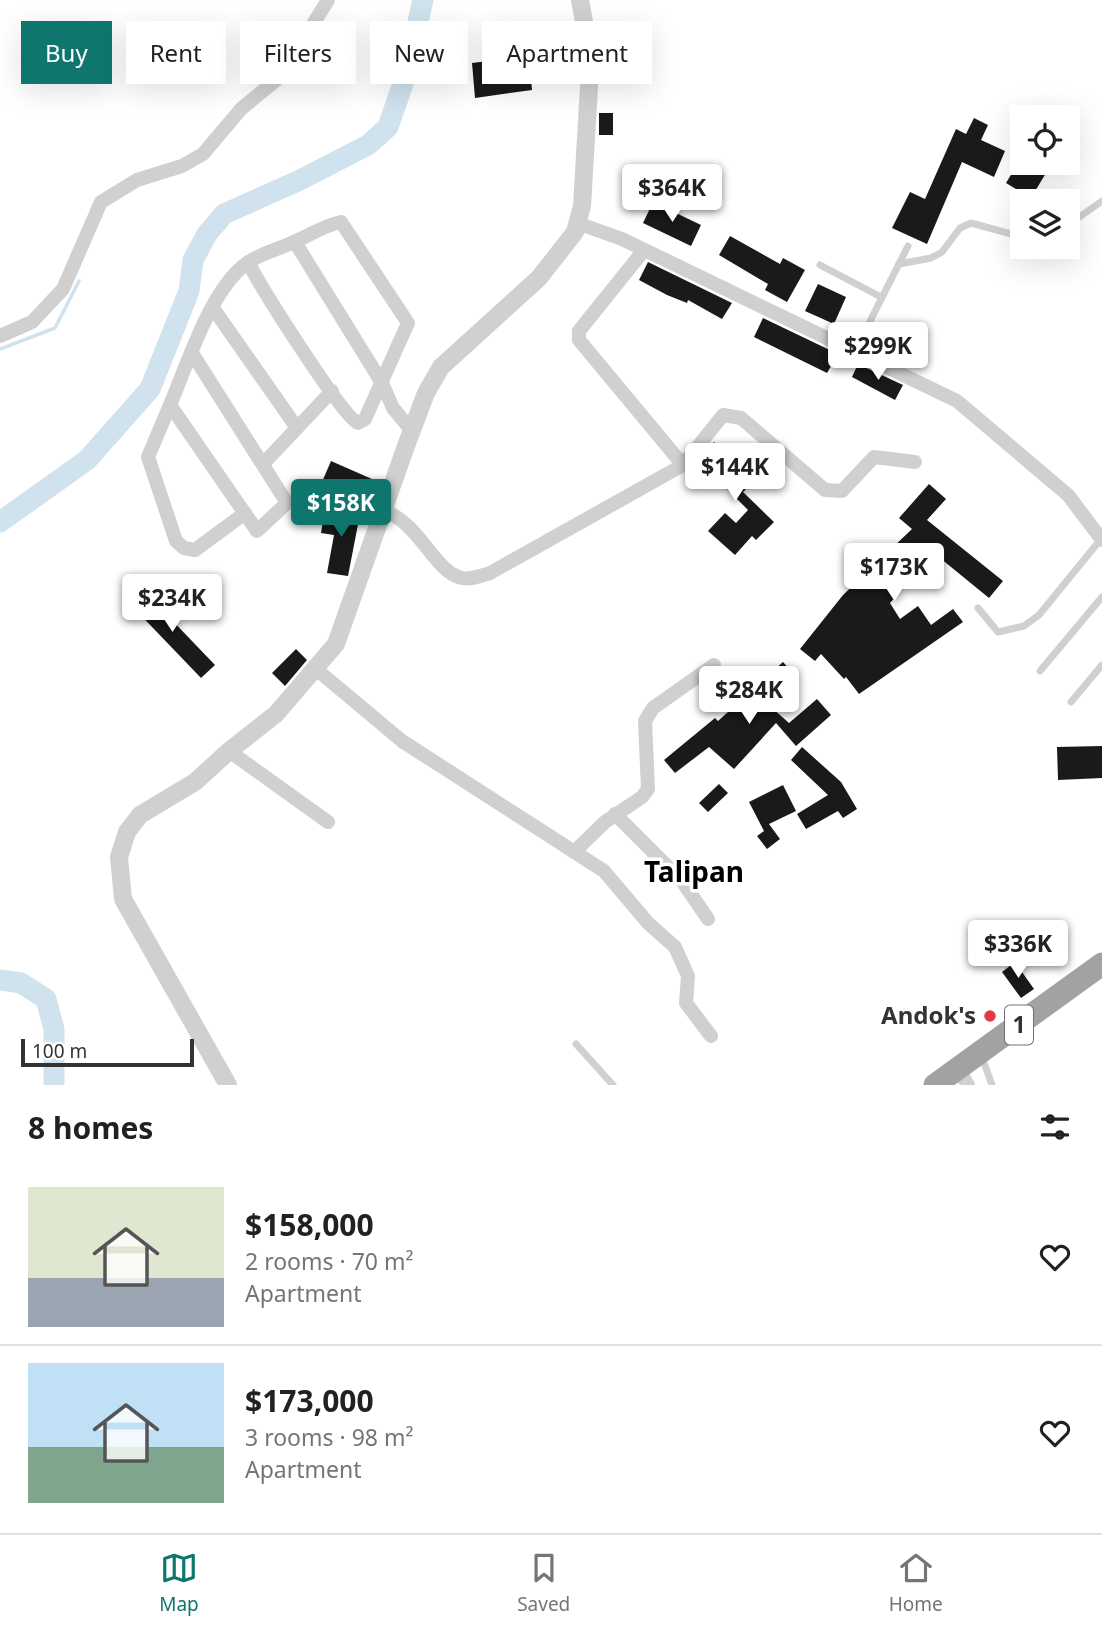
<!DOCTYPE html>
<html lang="en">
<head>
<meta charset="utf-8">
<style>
	body { margin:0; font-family:"Noto Sans",sans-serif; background:#f2f2f2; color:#202124; height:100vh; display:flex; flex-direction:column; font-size:26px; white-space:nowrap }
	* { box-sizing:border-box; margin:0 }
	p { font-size:23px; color:#757577 }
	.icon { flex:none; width:38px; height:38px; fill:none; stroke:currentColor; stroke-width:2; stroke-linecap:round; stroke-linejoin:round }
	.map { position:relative; height:1085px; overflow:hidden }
	.side { display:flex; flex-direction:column; background:#fff; flex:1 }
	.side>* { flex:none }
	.top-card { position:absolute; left:21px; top:21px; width:700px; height:63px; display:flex; gap:14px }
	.fabs { position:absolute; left:1010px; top:105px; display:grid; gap:14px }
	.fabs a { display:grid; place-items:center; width:70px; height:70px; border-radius:0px; background:#fff; box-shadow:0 7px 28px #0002; font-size:35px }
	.scale { position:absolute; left:21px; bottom:18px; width:173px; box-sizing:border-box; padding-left:7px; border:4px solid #333; border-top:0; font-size:19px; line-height:24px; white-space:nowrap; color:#333; -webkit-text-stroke:5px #fff; paint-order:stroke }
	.price { position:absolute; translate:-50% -60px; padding:0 16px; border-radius:7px; background:#fff; color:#222; font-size:23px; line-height:46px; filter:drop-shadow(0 2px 4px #0008) }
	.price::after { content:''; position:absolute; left:50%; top:42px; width:21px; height:16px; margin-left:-10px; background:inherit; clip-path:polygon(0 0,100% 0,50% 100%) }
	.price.selected { background:#0f766e; color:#fff }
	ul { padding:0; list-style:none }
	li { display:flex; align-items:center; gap:21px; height:175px; padding:0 28px }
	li+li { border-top:2px solid #e0e0e0 }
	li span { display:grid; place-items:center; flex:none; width:196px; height:140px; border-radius:0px; color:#555 }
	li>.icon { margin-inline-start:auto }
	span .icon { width:84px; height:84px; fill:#fffc; stroke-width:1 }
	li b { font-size:30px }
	h2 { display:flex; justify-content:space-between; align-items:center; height:84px; padding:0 28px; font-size:30px }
	.chip { padding:0 24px; border-radius:0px; background:#fff; box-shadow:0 7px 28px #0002; font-size:24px; line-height:63px }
	.chip.selected { background:#0f766e; color:#fff }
	.dock { display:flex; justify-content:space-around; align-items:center; height:98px; border-top:2px solid #e0e0e0; background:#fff; font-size:19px; color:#757577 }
	.dock a { display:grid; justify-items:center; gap:4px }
	.dock .selected { color:#0f766e }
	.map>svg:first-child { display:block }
</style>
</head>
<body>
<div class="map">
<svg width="1102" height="1085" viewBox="0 0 1102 1085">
	<rect width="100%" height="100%" fill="#fff"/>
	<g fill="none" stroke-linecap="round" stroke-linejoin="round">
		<polyline stroke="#cfe2ee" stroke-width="3.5" points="0,349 55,328 79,281"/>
		<g stroke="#cfe2ee" stroke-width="21">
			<polyline points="0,522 87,460 150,389 189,291 193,260 207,234 224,214 298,181 368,145 388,127 406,75 423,0"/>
			<polyline points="0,980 21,983 46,999 54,1029 54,1085"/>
		</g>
	</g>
	<g fill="#1a1a1a">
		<polygon points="529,56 532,90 475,98 472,63"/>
		<rect x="599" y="113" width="14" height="22"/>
		<polygon points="974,118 988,125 981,140 1005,151 994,177 962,162 927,244 892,228 910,192 925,199 956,129 966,134"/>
		<polygon points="1018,163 1052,163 1031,198 1006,183"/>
		<polygon points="653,202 701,225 691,246 643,223"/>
		<polygon points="730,236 780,264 783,258 805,270 787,302 765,290 768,284 719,255"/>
		<polygon points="648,262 732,303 722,319 688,300 687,303 667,295 639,280"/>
		<polygon points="818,284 846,297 834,324 805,311"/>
		<polygon points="763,318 838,354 827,373 754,337"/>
		<polygon points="858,364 903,385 895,400 852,377"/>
		<polygon points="714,442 753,482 743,492 774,522 756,540 752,536 735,555 708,531 725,513 736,523 748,510 699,461"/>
		<polygon points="331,461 381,483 373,504 322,482"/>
		<polygon points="929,484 946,499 927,520 1003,581 989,598 940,558 924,574 920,570 890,603 900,619 918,606 931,625 953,609 963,622 859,694 846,677 844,679 821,654 815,661 800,649 843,595 912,529 899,518"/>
		<polygon points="325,509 360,514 348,576 327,573 334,535 321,533"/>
		<polygon points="144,591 215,665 201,678 130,604"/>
		<polygon points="296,649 307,660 285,686 272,673"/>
		<polygon points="783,662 794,674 763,700 789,723 817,699 831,715 796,746 776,723 734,769 709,747 675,773 664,760 715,718 718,721"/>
		<polygon points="1102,746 1102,778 1058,780 1057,747"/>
		<polygon points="802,747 841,782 857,809 843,818 838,811 806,829 797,814 828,795 791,760"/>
		<polygon points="719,784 728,793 708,812 699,803"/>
		<polygon points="783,785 796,811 769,824 780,839 767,849 757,836 764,831 749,802"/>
		<polygon points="1015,962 1034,989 1021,998 1002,972"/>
	</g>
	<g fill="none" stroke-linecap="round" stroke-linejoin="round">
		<g stroke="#d0d0d0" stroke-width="7">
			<polyline points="1068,225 1102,201"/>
			<polyline points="899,264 931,258 942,252 960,228 971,223 1022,237"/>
			<polyline points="820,265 881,297"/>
			<polyline points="855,351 908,246"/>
			<polyline points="978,608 998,632 1024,626 1039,615 1101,539"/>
			<polyline points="1040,671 1102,597"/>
			<polyline points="1071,702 1102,665"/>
			<polyline points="576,1044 613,1085"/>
			<polyline points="982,1057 992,1085"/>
		</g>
		<g stroke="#d0d0d0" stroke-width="14">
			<polyline points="577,223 622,239 957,401 1068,495 1102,540"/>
			<polyline points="295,242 382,383 393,408 412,431"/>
			<polyline points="213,308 297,428"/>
			<polyline points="0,336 32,322 63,289 101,202 137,180 182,166 203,154 241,109 281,76 328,0"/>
			<path d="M192,353L287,503L257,531L170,405C188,363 210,290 247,263C259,254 277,250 291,243C309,236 322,226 341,222L408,323L365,419L358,423C341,415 260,286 248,262"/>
			<polyline points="170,405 148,457 176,541 184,548 195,550 245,513"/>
			<polyline points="263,464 332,391"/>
			<polyline points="683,465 723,415 741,418 825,490 842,491 874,457 915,462"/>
			<path d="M383,510C421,524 435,573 462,578C471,580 481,576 490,573L683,465L579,340V331L644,250"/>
			<polyline points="316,669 402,741 604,871 648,923 675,947 688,976 686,1003 711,1036"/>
			<polyline points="229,751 328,822"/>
			<polyline points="615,814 682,881 708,919"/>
			<polyline points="574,852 605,822 642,797 648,789 645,721 653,708 714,665"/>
			<polyline points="958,1069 968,1085"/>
		</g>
		<polyline stroke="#d0d0d0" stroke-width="18" points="228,1085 123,899 119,857 127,832 140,815 195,782 229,751 276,714 336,644 406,446 426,393 441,367 539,278 575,232 582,206 589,87 587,38 580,0"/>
		<polyline stroke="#a2a2a2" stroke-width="23" points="935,1085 1102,964"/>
	</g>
	<circle fill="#e63946" stroke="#fff" stroke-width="2.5" cx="990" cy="1016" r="7"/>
	<g text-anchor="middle" stroke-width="7" stroke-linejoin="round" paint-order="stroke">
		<rect fill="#fff" stroke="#707070" stroke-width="2" x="1005" y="1005.5" width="28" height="39" rx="5"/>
		<g font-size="23" font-weight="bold" fill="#333">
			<text x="1019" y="1033">1</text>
		</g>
		<g font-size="24" font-weight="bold" fill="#333" stroke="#fff" text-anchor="end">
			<text x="976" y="1024">Andok's</text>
		</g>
		<g font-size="28" font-weight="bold" fill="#000" stroke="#fff">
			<text x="694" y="882">Talipan</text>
		</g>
	</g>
</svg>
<div class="fabs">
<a><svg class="icon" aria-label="locate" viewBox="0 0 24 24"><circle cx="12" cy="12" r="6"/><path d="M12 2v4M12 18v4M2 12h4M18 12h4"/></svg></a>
<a><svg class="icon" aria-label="layers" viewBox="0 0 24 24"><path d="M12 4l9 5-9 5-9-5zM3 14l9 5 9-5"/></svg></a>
</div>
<div class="scale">100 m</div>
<b class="price" style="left:672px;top:224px">$364K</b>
<b class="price" style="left:878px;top:382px">$299K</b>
<b class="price" style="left:735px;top:503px">$144K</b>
<b class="price selected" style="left:341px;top:539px">$158K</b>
<b class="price" style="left:894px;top:603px">$173K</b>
<b class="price" style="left:172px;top:634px">$234K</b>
<b class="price" style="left:749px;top:726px">$284K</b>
<b class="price" style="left:1018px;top:980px">$336K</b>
<div class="top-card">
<a class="chip selected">Buy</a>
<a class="chip">Rent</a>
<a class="chip">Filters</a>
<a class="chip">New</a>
<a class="chip">Apartment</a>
</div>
</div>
<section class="side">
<h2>8 homes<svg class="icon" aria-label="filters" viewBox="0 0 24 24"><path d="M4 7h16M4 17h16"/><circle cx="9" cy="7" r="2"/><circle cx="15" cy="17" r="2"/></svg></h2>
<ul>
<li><span style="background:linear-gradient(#dfe7d0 65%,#9aa5b1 0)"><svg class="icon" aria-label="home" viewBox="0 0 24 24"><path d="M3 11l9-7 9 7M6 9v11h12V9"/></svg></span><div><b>$158,000</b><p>2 rooms · 70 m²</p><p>Apartment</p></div><svg class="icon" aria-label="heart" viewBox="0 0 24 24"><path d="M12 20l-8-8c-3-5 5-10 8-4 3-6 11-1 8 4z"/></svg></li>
<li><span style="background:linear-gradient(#bfe0f5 60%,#7fa58c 0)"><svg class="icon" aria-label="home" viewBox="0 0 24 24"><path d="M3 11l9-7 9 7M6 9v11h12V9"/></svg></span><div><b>$173,000</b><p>3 rooms · 98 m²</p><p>Apartment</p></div><svg class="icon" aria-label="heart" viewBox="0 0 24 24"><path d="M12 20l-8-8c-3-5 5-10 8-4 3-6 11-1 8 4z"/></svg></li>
</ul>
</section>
<nav class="dock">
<a class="selected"><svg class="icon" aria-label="map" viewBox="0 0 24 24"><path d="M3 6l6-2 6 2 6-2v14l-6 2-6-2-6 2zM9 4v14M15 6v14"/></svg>Map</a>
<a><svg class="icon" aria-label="saved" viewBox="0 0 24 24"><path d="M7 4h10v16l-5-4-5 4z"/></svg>Saved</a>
<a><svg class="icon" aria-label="home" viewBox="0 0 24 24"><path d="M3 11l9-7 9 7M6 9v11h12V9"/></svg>Home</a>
</nav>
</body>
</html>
